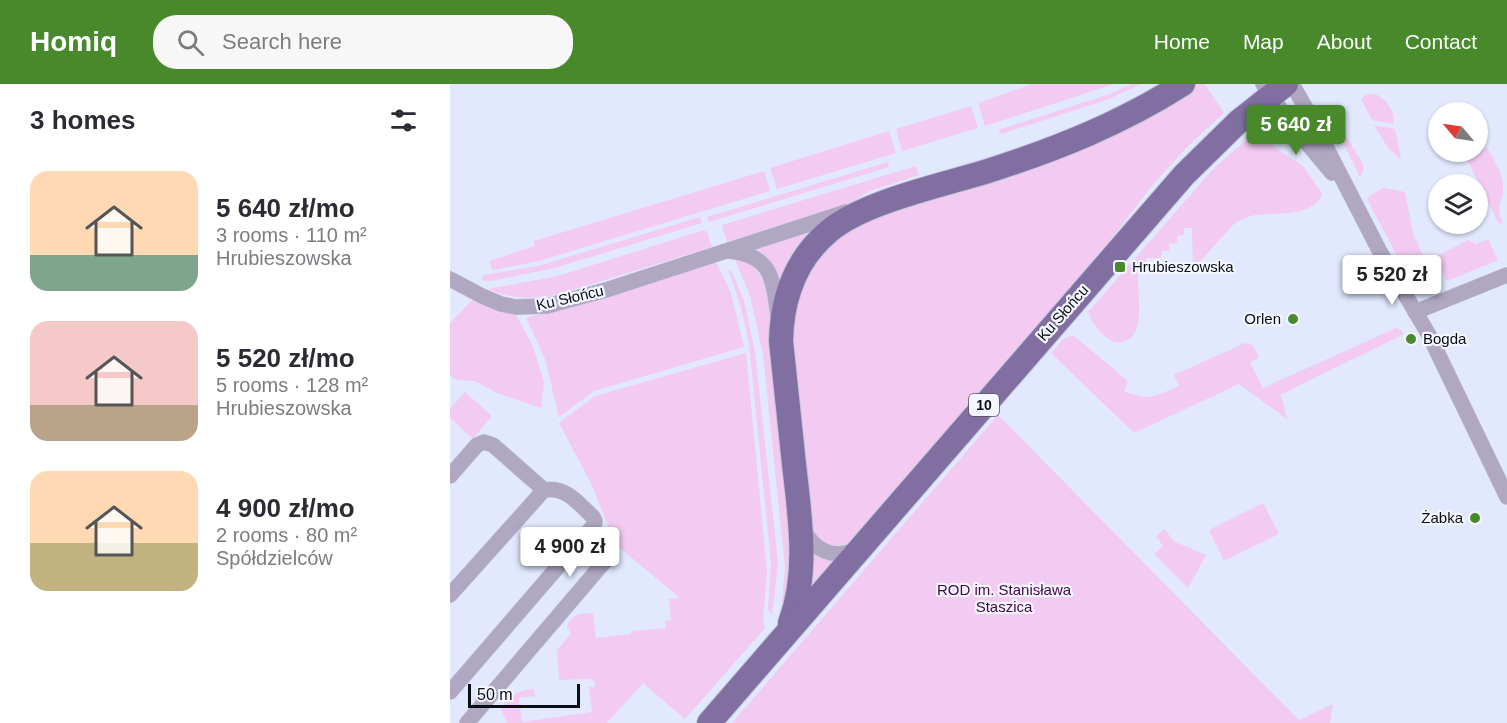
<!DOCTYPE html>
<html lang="en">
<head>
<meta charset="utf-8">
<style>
	body { margin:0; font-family:Arial,sans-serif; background:#f7f7f7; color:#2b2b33; height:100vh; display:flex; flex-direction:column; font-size:22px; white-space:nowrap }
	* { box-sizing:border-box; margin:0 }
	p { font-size:20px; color:#7c7c81 }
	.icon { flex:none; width:33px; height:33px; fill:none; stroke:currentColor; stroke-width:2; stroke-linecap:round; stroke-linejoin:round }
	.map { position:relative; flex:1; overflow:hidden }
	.drawer { display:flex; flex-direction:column; background:#fff; width:450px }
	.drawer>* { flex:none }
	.needle { width:39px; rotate:299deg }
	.buttons { position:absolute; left:978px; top:18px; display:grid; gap:12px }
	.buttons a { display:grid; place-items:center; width:60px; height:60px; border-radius:50%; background:#fff; box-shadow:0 2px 4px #0004; font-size:30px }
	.scale { position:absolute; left:18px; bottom:15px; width:112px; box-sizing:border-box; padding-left:6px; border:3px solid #0c0e15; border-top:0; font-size:16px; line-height:21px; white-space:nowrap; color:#0c0e15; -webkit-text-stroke:4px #f4f6ff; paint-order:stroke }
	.price { position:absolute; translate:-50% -51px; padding:0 14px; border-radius:6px; background:#fff; color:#222; font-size:20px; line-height:39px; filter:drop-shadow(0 2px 3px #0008) }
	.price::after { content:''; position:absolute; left:50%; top:36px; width:18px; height:14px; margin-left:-9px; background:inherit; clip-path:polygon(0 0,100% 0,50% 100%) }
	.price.on { background:#48892c; color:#fff }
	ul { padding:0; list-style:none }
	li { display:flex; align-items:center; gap:18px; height:150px; padding:0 30px }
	li span { display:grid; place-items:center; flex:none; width:168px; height:120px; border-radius:18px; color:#555 }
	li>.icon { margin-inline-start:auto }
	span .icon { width:72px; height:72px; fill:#fffc; stroke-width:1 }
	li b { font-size:26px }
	h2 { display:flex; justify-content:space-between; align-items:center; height:72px; padding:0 30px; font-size:26px }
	header { display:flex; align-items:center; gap:36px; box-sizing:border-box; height:84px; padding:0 30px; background:#48892c; color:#fff }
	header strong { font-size:28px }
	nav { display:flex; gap:33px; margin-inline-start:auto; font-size:21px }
	.search { width:420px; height:54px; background:#f7f7f7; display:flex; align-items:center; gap:15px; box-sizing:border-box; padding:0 21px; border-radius:24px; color:#7c7c81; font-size:22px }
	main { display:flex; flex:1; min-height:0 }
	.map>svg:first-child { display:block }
</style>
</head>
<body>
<header>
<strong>Homiq</strong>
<div class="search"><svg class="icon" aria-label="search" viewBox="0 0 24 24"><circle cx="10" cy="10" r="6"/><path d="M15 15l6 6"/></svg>Search here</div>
<nav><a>Home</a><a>Map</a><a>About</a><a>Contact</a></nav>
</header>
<main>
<section class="drawer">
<h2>3 homes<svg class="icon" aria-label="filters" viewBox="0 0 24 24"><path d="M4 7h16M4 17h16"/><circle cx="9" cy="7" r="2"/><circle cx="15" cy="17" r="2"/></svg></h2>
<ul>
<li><span style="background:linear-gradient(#ffd9b3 70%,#7fa58c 0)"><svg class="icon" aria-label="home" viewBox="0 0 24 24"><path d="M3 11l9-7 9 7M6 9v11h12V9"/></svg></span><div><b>5 640 zł/mo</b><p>3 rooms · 110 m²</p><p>Hrubieszowska</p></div></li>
<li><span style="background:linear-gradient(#f6c9c9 70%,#b9a48a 0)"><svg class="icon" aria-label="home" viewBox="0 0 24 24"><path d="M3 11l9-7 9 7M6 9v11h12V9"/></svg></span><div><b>5 520 zł/mo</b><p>5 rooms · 128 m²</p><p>Hrubieszowska</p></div></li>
<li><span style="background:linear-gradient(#ffd9b3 60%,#c2b280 0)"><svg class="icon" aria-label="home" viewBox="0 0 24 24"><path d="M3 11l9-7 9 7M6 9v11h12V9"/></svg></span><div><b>4 900 zł/mo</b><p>2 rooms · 80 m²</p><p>Spółdzielców</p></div></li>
</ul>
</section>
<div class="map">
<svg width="1057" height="639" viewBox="0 0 1057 639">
	<rect width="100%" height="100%" fill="#e2e9fe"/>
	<g fill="#f3caf2">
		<polygon points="582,0 664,0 535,42 528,19"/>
		<polygon points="682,0 691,0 659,15 551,50 548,46 657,11"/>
		<path d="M746,0H755L774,29L737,63L700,104L653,166L402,457C380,467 373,460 359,443L338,256L356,186L395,145L703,26Z"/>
		<path d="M925,10C936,14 946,28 943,40L922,36L911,15L916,11Z"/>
		<polygon points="877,21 912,78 914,85 910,93 875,22"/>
		<polygon points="521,22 528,44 452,67 446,45"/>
		<polygon points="924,41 945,45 951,76 938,64"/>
		<polygon points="439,47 446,69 327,105 320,84"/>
		<path d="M801,52L809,53L854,83L871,108L872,111C860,134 827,128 806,131C798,132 790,136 784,140L743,185L742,144H734V151L727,152V159L719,160V167H712L711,174H696V190H688C688,205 691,231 687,243C685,250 681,255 675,257C659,264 643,241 638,228L764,84Z"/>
		<path d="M1037,63C1043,75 1053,89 1053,102C1054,120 1044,119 1053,139L1049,140L1016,73Z"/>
		<polygon points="438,78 439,83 259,138 257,133"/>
		<polygon points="466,82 469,91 420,107 397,121 277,158 272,141"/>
		<polygon points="314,87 320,107 89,177 43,186 39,177 85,162 84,157"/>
		<polygon points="934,104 955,108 963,149 986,201 982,203 980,209 970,209 963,202 917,115 922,110"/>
		<polygon points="250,133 252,139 105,184 40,197 31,196 34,191 88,182"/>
		<path d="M371,141L329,206C325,187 322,172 302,164Z"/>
		<path d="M254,146L257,148L262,163L106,211C81,215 61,215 38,205L108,192Z"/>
		<polygon points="1038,155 1048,176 997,197 985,173 1018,156 1026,160"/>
		<path d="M284,173C304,177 312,190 318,209L345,472L330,541L335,483L313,270L300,212Z"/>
		<polygon points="266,178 281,209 294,263 144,307 109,333 95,275 76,234"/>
		<polygon points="281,186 294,216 305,268 327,469 328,482 322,531 318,525 321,479 299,260 290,220 279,187"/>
		<polygon points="23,215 46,226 66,231 82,260 94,298 91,324 47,309 25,297 6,296 0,291 0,239"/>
		<path d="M946,244L950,245L954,250L830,311L835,323L834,324L837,335L789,300L684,349L601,269L612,256L623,251L678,297L674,307C700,318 705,312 729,302L724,291L795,259L803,261L809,273L800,279L813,304Z"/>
		<path d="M296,269L317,488L313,536L315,544L235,635L193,599L157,639H57L51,625C59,611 69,606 84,605L85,612L69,614L72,638L142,628L139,603H145V598L141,595L109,596L107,566L121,550L117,542C122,529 131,530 143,529L146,554L181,550V547L216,544L215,537L221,536L219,515L230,514L165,460L141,399L109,339L145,312Z"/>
		<polygon points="15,308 42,332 23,355 0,334 0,325"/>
		<polygon points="548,331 849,636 883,620 880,639 282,639"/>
		<polygon points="813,419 829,450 774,477 759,446"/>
		<polygon points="715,445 723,457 756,471 738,504 704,470 713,462 706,452"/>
		<polygon points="357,465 372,475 388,477 352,518"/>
	</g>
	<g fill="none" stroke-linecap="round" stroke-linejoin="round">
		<defs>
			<g id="street">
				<polyline points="813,0 841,40 882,89"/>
				<polyline points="842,0 858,28 929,166 979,251 1057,413"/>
				<path d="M279,167C322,171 323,195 328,232"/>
				<polyline points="0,195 32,212 51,220 66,223 97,222 156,206 396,128"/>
				<polyline points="965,228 1057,191"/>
				<polyline points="0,392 27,361 34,358 43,361 94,406"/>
				<path d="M352,443C364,467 384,477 408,464"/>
				<path d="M0,511L94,406C116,402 128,419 143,433L145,437L144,441L0,608"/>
				<polyline points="17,639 161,470"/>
			</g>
			<g id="primary">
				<path d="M340,539C359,488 350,434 344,380C340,339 335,298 331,257C332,214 345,176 378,148C412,118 493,101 538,87C607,65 672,39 733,0"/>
				<polyline points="259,639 734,91 788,38 836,0"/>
			</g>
		</defs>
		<use href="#street" stroke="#c0c6d9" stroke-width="16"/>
		<use href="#primary" stroke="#c0c6d9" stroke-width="26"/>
		<use href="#street" stroke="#b0a7c3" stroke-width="15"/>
		<use href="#primary" stroke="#816fa1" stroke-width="24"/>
	</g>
	<g fill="#48892c" stroke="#f4f6ff" stroke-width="2">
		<rect x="664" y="177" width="12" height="12" rx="3"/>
		<circle cx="843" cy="235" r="6"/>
		<circle cx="961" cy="255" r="6"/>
		<circle cx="1025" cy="434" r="6"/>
	</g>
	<g text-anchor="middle" stroke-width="4.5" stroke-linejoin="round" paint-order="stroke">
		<rect fill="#f4f6ff" stroke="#52545b" stroke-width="1.5" x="519" y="310" width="30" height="22" rx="4.5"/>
		<g font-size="14" font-weight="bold" fill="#0c0e15">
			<text x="534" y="326">10</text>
		</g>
		<g font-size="15" fill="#0c0e15" stroke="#f4f6ff" text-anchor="start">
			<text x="682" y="188">Hrubieszowska</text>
			<text x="831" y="240" text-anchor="end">Orlen</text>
			<text x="973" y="260">Bogda</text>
			<text x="1013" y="439" text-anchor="end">Żabka</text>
		</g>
		<g font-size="15" fill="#0c0e15" stroke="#f4f6ff">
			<text transform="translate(120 214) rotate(-13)" y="5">Ku Słońcu</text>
			<text transform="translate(613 229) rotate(-49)" y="5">Ku Słońcu</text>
		</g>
		<g font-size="15" fill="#450647" stroke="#f4f6ff">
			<text x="554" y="511">ROD im. Stanisława<tspan x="554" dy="17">Staszica</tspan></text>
		</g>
	</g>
</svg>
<div class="buttons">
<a><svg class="needle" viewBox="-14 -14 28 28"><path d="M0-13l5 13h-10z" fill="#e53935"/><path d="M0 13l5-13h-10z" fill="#7c7c81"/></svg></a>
<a><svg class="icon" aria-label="layers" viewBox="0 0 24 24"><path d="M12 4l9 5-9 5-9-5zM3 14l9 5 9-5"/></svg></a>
</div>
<div class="scale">50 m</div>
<b class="price on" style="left:846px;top:72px">5 640 zł</b>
<b class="price" style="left:942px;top:222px">5 520 zł</b>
<b class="price" style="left:120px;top:494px">4 900 zł</b>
</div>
</main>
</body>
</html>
